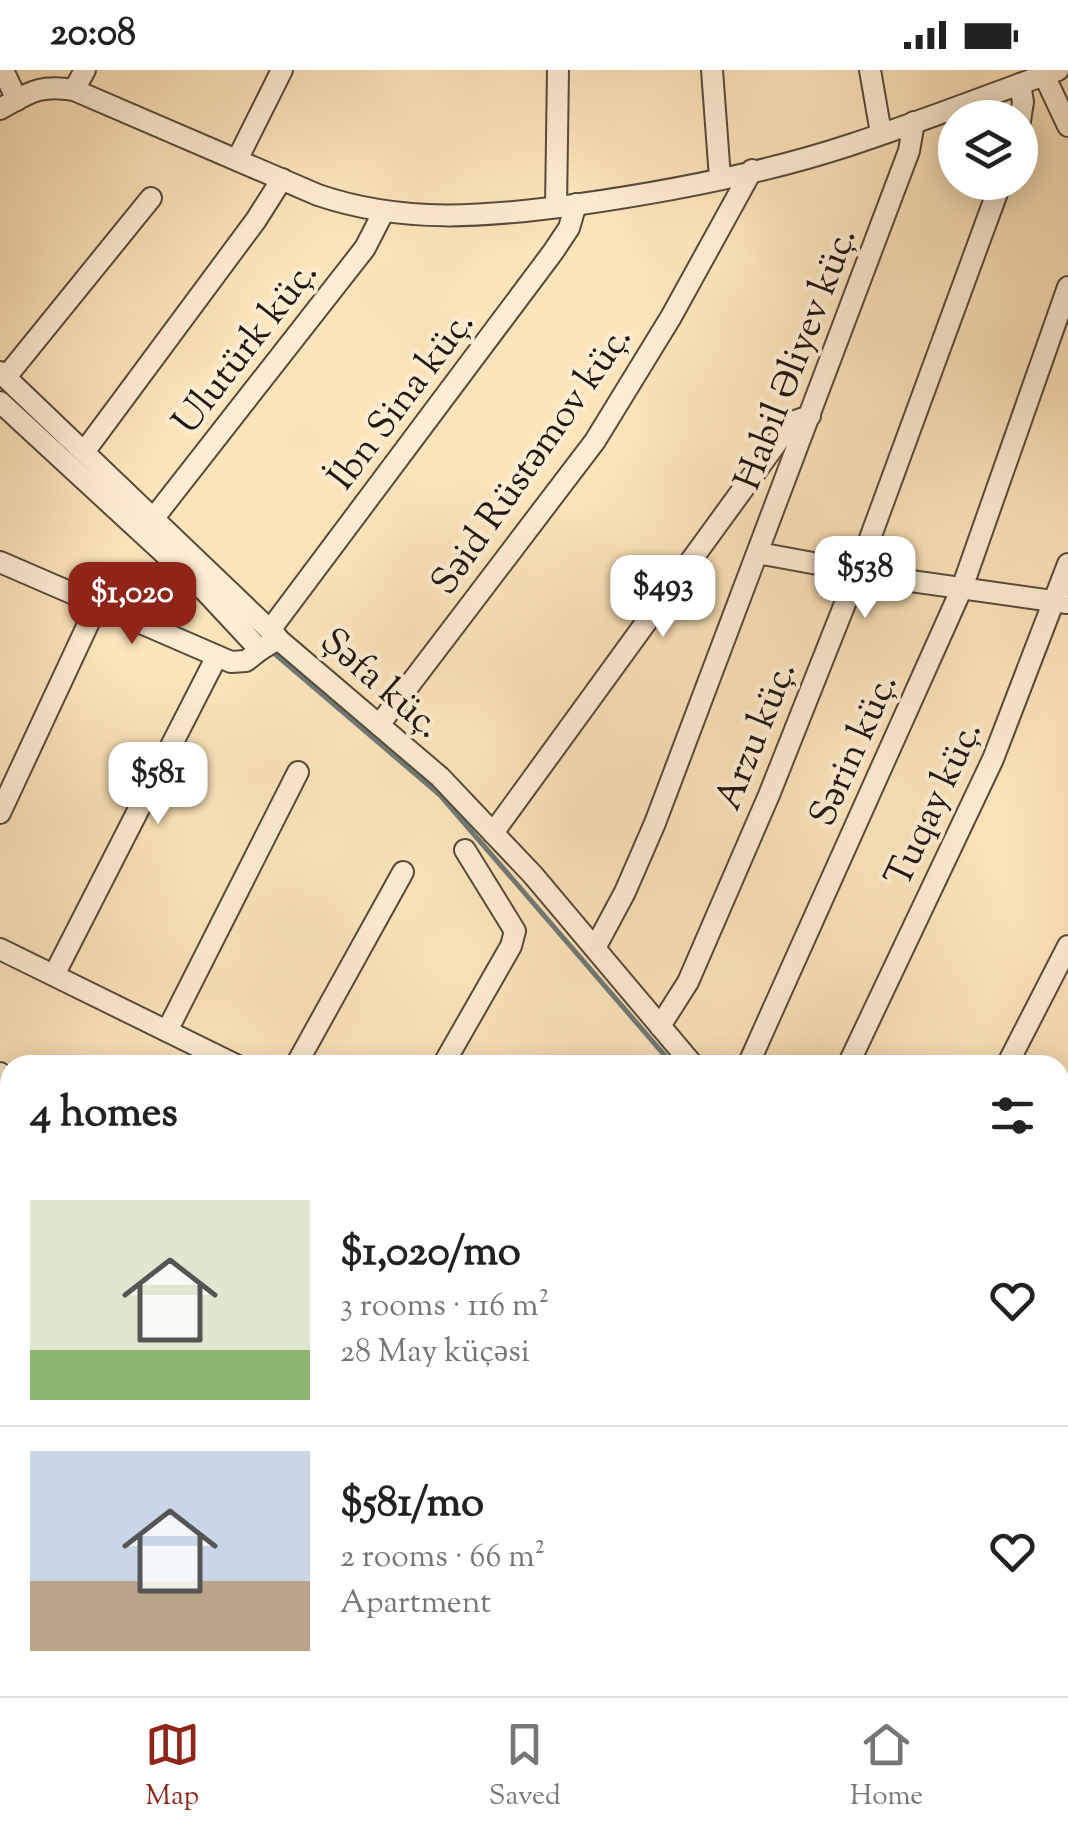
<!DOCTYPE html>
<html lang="en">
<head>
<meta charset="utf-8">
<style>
	body { margin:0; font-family:"Sorts Mill Goudy",serif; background:#f6f6f6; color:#222; height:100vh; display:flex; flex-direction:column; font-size:38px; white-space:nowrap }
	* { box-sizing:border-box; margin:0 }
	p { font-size:32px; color:#767676 }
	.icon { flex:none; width:55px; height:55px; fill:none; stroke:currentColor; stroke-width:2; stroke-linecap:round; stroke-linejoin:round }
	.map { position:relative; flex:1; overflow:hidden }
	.panel { position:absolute; left:0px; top:985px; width:1070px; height:642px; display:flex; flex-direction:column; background:#fff; border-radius:30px 30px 0 0; box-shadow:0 5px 25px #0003 }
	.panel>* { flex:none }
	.tools { position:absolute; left:938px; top:30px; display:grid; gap:20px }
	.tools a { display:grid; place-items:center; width:100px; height:100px; border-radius:50%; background:#fff; box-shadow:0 5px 25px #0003; font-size:50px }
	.price { position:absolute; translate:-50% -85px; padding:0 22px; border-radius:20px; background:#fff; color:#222; font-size:32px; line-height:65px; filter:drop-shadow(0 2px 5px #0008) }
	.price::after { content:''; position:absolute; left:50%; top:60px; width:30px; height:22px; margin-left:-15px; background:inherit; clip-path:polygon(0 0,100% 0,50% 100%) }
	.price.current { background:#8f2418; color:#fff }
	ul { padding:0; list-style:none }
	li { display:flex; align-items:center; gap:30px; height:250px; padding:0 30px }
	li+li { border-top:2px solid #e0e0e0 }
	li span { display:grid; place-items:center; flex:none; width:280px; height:200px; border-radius:0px; color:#555 }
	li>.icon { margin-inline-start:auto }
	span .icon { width:120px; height:120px; fill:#fffc; stroke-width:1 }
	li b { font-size:42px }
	h2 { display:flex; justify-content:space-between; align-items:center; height:120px; padding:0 30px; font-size:42px }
	.status { display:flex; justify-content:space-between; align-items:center; height:70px; padding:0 50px; background:#fff; direction:ltr }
	.status svg { height:28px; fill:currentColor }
	.menu { display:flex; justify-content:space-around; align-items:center; height:140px; border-top:2px solid #e0e0e0; background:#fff; font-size:28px; color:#767676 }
	.menu a { display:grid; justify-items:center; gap:5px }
	.menu .current { color:#8f2418 }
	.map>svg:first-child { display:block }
</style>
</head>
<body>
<div class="status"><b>20:08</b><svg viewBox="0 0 49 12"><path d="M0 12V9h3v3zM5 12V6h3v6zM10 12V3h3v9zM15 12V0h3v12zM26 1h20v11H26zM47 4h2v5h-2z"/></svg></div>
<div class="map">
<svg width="1068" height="1626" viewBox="0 0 1068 1626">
	<rect width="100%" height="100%" fill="#fde4bb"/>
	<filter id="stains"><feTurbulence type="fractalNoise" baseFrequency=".002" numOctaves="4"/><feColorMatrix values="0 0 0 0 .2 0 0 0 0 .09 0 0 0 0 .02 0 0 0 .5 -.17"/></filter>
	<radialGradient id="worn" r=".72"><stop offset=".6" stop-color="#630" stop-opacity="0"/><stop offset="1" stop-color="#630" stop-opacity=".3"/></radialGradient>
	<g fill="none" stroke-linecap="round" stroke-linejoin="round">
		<g stroke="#707a77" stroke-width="5">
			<polyline points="17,331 40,356"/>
			<polyline points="275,584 440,725 673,995"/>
			<polyline points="1060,1370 1068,1374"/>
			<polyline points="0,1512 10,1519"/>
			<polyline points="159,1621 166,1626"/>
		</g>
		<defs>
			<g id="minor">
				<polyline points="3,0 17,30"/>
				<polyline points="712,0 720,108"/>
				<polyline points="870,0 881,63"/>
				<polyline points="1044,5 1068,56"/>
				<polyline points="74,20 85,0"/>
				<path d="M0,39C29,23 39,14 74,20L318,125C403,154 486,147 574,135C666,122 762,104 850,75C920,52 989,25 1058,0"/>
				<polyline points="1020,51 1023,32 1020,14"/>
				<polyline points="237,90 282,0"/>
				<polyline points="556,137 558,0"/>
				<polyline points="0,302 277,567"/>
				<polyline points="6,307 151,128"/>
				<polyline points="0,332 205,521 260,580 278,569 440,707 533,805 693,995"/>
				<polyline points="84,382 256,150 282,109"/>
				<polyline points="153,449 365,178 383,143"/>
				<polyline points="758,483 911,511 1067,533"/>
				<polyline points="0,492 231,592 246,591 260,580"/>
				<polyline points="270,560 553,182 569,158 576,134"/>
				<polyline points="379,655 595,371 671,247 752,100"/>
				<polyline points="0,743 97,535"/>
				<polyline points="493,763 783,364 795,351 810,346"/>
				<polyline points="595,878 625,822 655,753 909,81 914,52"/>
				<polyline points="0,879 236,995"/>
				<polyline points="54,905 217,586"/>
				<polyline points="660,956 688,912 769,725 858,501 1001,112"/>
				<polyline points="167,961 298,702"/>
				<polyline points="296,995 403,802"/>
				<polyline points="443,995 511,876 515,861 465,780"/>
				<polyline points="748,995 962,518 1068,217"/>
				<polyline points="848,995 993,689 1068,494"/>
				<polyline points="1007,995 1068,876"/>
				<polyline points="0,1003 10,1010"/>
				<polyline points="1060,1127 1068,1111"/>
				<polyline points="0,1291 10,1292"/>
				<polyline points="1060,1351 1068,1355"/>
				<polyline points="0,1593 10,1572"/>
				<polyline points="544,1626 550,1618"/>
			</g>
			<g id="major">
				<polyline points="0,1534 10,1541"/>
				<polyline points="122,1618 134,1626"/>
			</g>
		</defs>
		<use href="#minor" stroke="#574a3b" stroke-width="24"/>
		<use href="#major" stroke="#201710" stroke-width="29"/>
		<use href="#minor" stroke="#feedd3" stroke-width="20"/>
		<use href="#major" stroke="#eec27e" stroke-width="25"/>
	</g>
	<g text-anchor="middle" stroke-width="8" stroke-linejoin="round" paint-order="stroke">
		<g font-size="38" fill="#201710" stroke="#feedd3">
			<text transform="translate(244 276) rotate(-52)" y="13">Ulutürk küç.</text>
			<text transform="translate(794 288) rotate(-69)" y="13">Habil Əliyev küç.</text>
			<text transform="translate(400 329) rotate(-53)" y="13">İbn Sina küç.</text>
			<text transform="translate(530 389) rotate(-55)" y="13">Səid Rüstəmov küç.</text>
			<text transform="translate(382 612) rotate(41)" y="13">Şəfa küç.</text>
			<text transform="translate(754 665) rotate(-68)" y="13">Arzu küç.</text>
			<text transform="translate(852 679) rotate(-66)" y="13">Sərin küç.</text>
			<text transform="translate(932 733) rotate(-65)" y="13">Tuqay küç.</text>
		</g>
	</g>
	<rect width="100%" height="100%" filter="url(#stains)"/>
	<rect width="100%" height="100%" fill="url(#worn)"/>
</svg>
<div class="tools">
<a><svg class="icon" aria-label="layers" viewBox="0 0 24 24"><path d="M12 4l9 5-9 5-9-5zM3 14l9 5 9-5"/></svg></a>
</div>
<b class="price" style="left:865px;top:551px">$538</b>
<b class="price" style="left:663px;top:570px">$493</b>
<b class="price current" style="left:132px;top:577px">$1,020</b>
<b class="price" style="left:158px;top:757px">$581</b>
<section class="panel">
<h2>4 homes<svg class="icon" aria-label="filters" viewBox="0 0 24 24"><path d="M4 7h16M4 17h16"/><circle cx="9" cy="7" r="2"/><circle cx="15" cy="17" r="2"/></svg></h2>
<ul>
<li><span style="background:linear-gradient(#dfe7d0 75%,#8fb573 0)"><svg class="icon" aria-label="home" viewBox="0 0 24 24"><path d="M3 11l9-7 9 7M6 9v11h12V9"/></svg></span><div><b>$1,020/mo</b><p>3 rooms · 116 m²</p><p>28 May küçəsi</p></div><svg class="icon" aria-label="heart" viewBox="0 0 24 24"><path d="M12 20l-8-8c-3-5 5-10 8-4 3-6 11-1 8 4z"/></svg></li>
<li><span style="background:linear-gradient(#c9d6e8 65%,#b9a48a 0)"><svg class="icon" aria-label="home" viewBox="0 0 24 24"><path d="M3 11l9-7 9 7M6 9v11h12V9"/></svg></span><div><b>$581/mo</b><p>2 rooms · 66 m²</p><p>Apartment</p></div><svg class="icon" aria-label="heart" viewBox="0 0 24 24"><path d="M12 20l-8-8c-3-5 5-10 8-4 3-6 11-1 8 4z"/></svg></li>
</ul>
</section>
</div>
<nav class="menu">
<a class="current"><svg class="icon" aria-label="map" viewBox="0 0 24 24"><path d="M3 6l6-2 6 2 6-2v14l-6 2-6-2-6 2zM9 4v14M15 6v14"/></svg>Map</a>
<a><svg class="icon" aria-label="saved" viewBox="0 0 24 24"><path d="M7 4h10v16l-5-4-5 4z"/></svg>Saved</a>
<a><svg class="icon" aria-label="home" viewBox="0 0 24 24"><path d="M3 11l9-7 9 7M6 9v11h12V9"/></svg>Home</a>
</nav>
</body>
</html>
